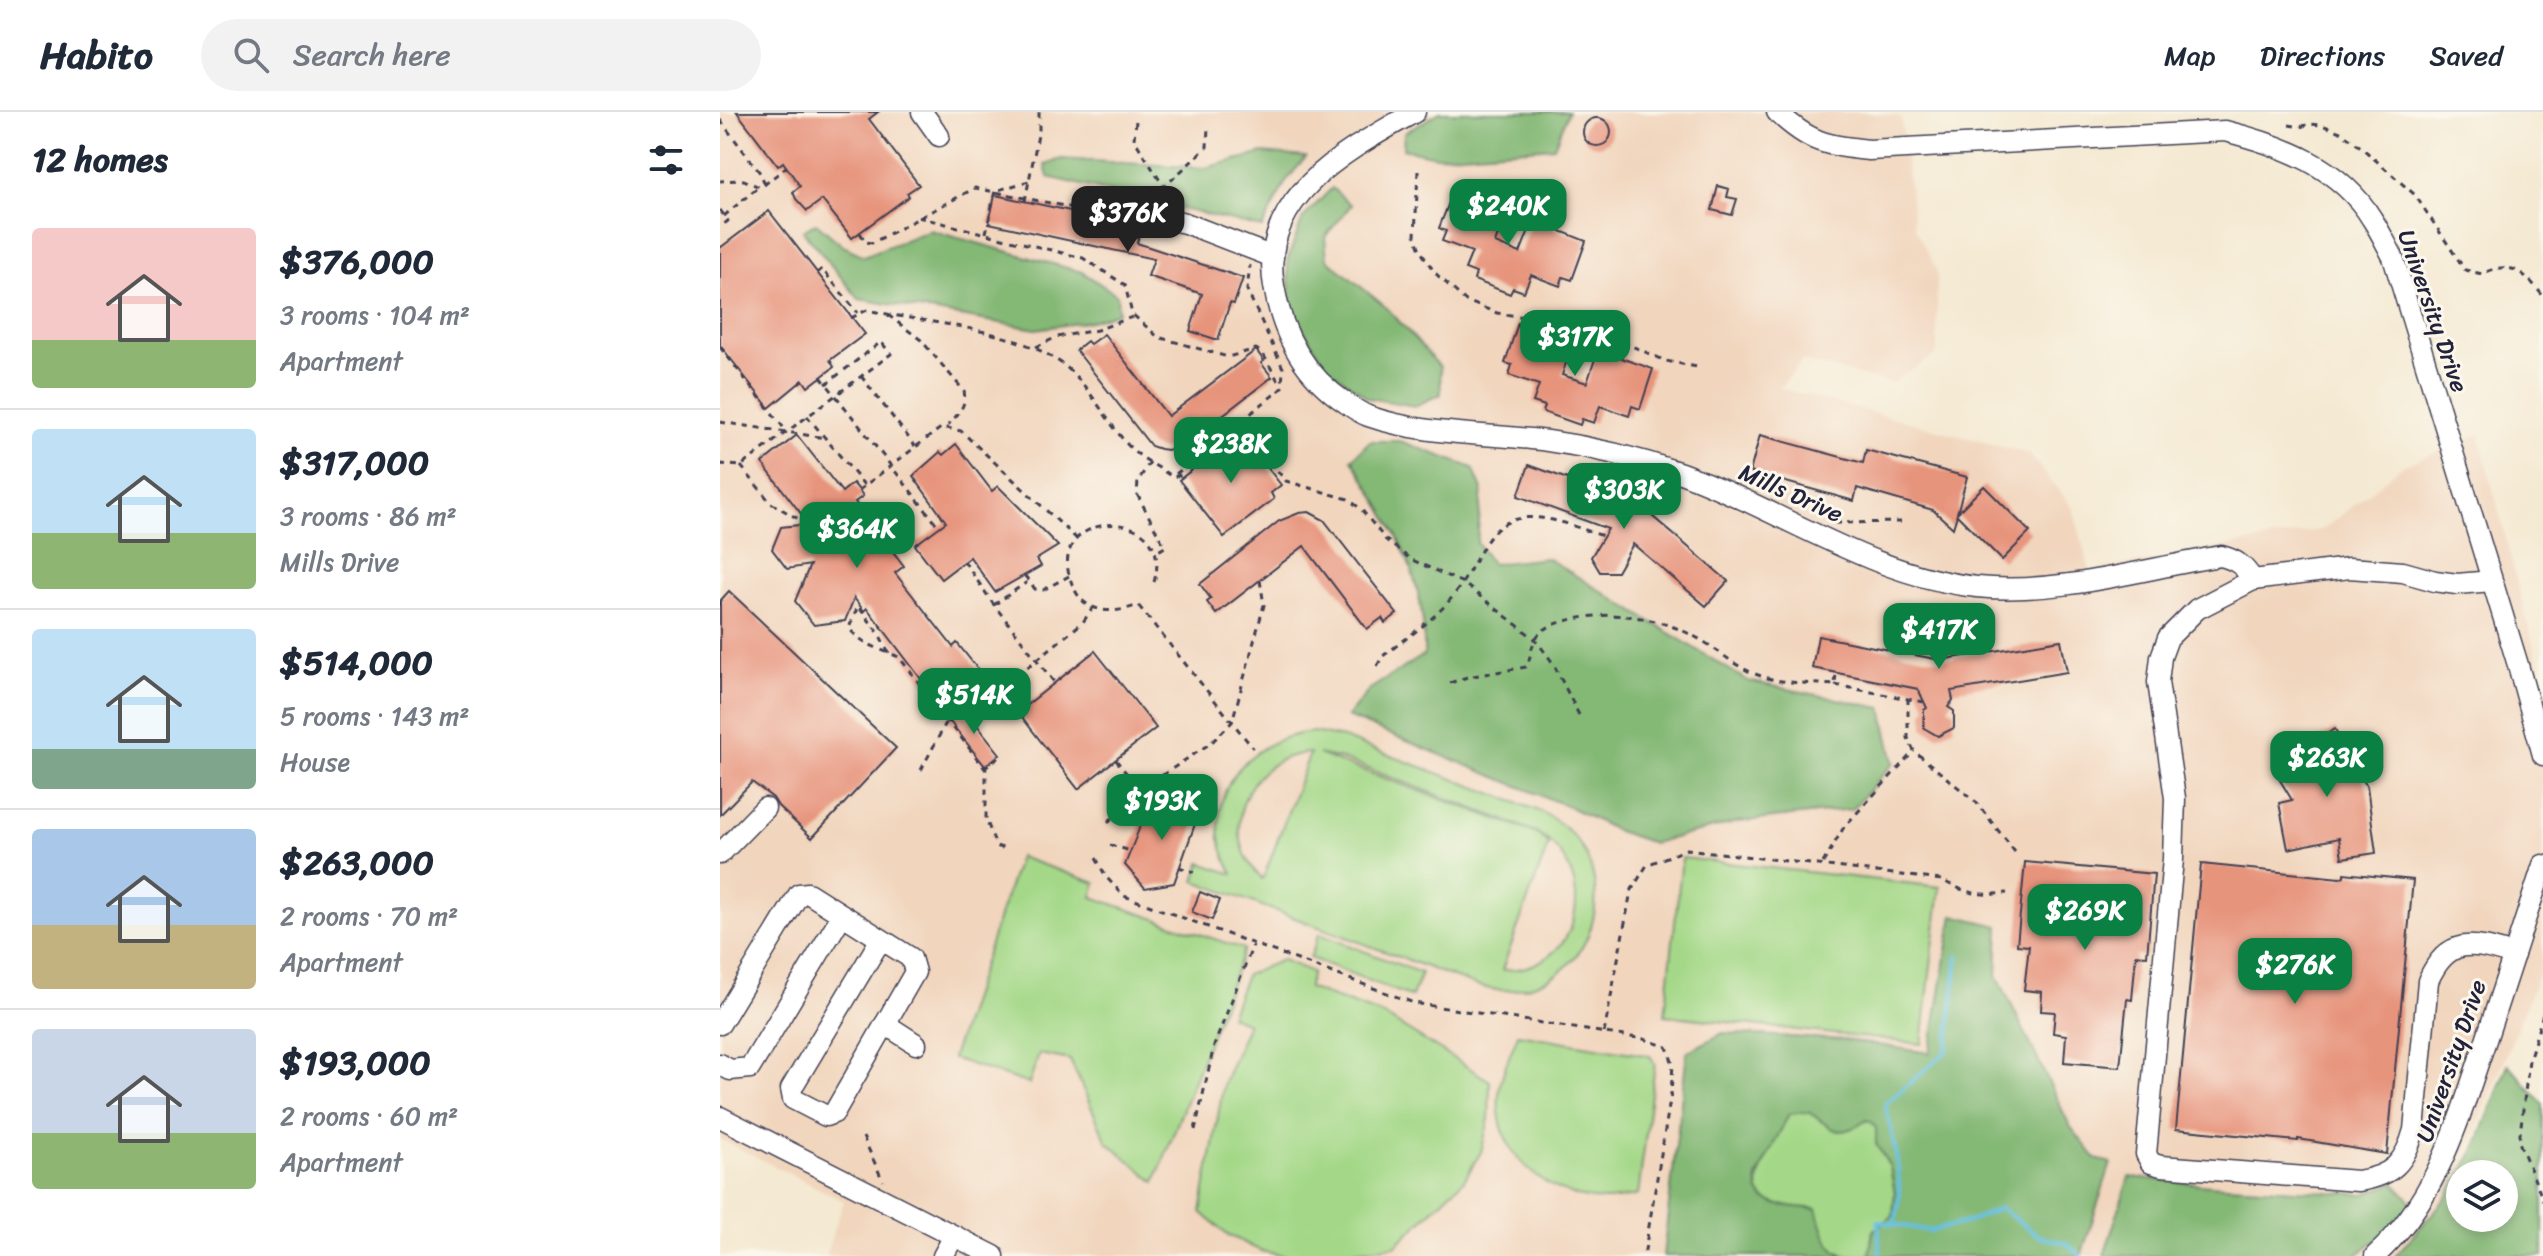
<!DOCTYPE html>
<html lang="en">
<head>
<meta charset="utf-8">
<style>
	body { margin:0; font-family:Sriracha,sans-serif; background:#f2f2f3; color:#1f2937; height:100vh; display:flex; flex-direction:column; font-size:30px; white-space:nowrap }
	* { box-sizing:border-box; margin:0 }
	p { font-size:26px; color:#747a83 }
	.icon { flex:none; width:44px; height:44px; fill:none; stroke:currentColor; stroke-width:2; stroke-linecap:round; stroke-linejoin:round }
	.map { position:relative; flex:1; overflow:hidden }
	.drawer { display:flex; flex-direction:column; background:#fff; width:720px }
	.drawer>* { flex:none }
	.controls { position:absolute; left:1726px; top:1048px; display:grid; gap:16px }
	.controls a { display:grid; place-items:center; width:72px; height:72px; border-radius:50%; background:#fff; box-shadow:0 4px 12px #0003; font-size:40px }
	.price { position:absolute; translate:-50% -68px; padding:0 18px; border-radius:16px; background:#0b8043; color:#fff; font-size:26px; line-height:52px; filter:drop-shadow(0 2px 4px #0008) }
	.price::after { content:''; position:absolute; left:50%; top:48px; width:24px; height:18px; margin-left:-12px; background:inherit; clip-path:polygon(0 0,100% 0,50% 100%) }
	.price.on { background:#222; color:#fff }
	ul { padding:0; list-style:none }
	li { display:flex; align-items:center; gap:24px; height:200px; padding:0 32px }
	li+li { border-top:2px solid #e0e1e3 }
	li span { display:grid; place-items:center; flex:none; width:224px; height:160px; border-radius:8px; color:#555 }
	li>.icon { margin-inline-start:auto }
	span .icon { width:96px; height:96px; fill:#fffc; stroke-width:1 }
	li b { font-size:34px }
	h2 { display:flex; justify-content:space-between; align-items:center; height:96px; padding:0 32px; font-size:34px }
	header { display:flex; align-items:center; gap:48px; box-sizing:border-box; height:112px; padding:0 40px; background:#fff; border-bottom:2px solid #e0e1e3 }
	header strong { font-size:38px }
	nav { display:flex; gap:44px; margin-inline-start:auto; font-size:28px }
	.search { width:560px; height:72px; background:#f2f2f3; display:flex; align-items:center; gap:20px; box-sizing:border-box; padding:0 28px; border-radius:44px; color:#747a83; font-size:30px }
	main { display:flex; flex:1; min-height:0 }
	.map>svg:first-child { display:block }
</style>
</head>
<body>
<header>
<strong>Habito</strong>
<div class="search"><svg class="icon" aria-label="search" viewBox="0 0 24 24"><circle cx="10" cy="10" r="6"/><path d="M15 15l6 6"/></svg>Search here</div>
<nav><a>Map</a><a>Directions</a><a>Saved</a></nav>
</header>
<main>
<section class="drawer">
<h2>12 homes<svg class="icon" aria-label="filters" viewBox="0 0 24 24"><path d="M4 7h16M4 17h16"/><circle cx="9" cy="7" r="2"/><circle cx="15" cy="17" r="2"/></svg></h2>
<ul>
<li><span style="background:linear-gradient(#f6c9c9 70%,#8fb573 0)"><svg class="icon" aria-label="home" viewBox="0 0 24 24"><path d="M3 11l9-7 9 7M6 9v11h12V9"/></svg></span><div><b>$376,000</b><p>3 rooms · 104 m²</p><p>Apartment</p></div></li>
<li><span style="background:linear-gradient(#bfe0f5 65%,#8fb573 0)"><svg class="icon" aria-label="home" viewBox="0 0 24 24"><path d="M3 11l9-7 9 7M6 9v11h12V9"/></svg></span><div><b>$317,000</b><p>3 rooms · 86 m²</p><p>Mills Drive</p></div></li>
<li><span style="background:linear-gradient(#bfe0f5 75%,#7fa58c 0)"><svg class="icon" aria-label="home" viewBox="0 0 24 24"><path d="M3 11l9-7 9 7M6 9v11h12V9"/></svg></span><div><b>$514,000</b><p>5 rooms · 143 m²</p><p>House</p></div></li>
<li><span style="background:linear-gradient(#a9c7e8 60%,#c2b280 0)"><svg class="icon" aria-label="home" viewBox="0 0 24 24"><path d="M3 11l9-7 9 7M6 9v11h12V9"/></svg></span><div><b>$263,000</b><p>2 rooms · 70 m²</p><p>Apartment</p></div></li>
<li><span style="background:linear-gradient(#c9d6e8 65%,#8fb573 0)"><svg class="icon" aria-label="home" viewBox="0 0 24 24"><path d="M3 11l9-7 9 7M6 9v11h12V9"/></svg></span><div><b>$193,000</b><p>2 rooms · 60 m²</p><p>Apartment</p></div></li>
</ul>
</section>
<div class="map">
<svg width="1823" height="1144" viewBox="0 0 1823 1144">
	<rect width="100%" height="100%" fill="#fbf7ec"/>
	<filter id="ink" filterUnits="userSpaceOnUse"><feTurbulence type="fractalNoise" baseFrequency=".0125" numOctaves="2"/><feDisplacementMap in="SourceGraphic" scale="16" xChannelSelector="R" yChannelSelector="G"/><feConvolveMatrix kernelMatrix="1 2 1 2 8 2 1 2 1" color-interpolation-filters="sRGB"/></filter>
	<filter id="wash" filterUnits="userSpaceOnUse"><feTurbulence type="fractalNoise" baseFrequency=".006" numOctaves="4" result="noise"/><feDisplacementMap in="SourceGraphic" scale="32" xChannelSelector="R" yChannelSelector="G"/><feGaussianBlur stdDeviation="1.8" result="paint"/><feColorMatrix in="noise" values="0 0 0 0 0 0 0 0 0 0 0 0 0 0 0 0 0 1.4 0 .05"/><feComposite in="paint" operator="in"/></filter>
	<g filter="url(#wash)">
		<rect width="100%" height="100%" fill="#f4e9d2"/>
		<polygon fill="#f1d5bd" points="0,0 1141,0 1181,5 1194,114 1217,159 1217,242 1171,271 1082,249 1060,276 1309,342 1353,396 1370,459 1604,417 1682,354 1759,323 1823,571 1823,851 1742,1054 1708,1127 1769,1144 105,1144 124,1089 0,1027"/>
		<g fill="#a4d888" stroke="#637d62" stroke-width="2" fill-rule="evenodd">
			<path d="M594,620L623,626L822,700C834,707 847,715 856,727C890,771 879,841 828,867C813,874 796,880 780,878C771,878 763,875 755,873L475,769L481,751L513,762C474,694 520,626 594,620ZM590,641L543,767H542C496,722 525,643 590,641ZM598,642L622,647L816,720C883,761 862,859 782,858L829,731L815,721Z"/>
			<polygon points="299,745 376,771 372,785 524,837 435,1070 387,1030 350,948 319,942 309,972 232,946"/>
			<polygon points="962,746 1220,775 1202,932 945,903"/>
			<polygon points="599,822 701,861 692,885 590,846"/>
			<polygon points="562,848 592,860 588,876 663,903 770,969 769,1007 761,1040 744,1068 675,1134 589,1144 565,1144 541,1139 506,1122 481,1100 504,970 528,911 510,904 526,863"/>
			<path d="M798,922L930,944L935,952L918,1083C907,1085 893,1089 882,1088C825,1085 773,1041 779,981C781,961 791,941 798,922Z"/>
			<path d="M1089,1000C1115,1019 1118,1027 1147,1008L1153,1010L1156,1015V1032L1170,1055L1175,1081L1173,1103L1153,1119L1149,1144C1107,1144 1108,1136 1097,1097C1081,1095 1056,1097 1043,1086C1026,1070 1061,1018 1069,1001Z"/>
		</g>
		<g fill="#83b874" stroke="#526d58" stroke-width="2">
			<polygon points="720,0 848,0 834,35 715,44 683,37 684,21"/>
			<polygon points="543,41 586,45 566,69 542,116 328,65 325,53 341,47 485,56"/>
			<polygon points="612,76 631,93 605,125 607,147 668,197 720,255 721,282 695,294 648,286 607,255 572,200 567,149 583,106"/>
			<polygon points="96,111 123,134 144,144 210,118 362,160 397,183 398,200 371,209 316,217 139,187 83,119"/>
			<path d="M650,329H680L753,356L762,378L757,431L772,452L827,446L1028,569L1162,596L1174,651L1132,697L1018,710L933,731L897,719L850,695L627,605L650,577L704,543C707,463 671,411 632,347Z"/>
			<path d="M1233,803L1279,814L1277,863L1350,1014L1376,1047L1391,1051L1361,1144H1149L1153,1119L1173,1103L1175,1081L1170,1055L1156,1032V1016L1152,1010L1147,1008C1117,1027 1116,1019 1089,1000L1069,1002L1037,1065L1038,1078L1044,1087L1059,1093L1097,1097C1102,1115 1106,1134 1123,1144H943L967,940L1003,921L1125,928L1210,941Z"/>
			<polygon points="1788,952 1823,992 1823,1144 1675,1144 1727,1085 1740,1062 1740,1106 1784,1106 1784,1062 1740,1062 1755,1037"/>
			<polygon points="1409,1065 1490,1073 1645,1082 1674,1071 1693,1091 1658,1127 1635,1144 1384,1144"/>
		</g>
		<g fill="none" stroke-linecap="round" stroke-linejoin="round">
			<g stroke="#64c0e2" stroke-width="4">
				<path d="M1174,1112C1186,1074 1174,1029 1165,992L1227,939L1238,844"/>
				<polyline points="1160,1144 1158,1109 1210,1119 1251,1109 1280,1096 1320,1125 1346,1131 1361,1144"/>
			</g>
		</g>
		<g id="blocks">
			<g fill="#e7947d">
				<polygon points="17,0 158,0 149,7 199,73 187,81 189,84 132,126 102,88 87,99 76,87 73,80 80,74 63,50 58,54"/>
				<circle cx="877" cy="20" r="14"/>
				<polygon points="998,74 1009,77 1007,85 1017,87 1012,103 992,98"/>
				<polygon points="734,78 787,98 775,131 800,141 813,108 866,129 852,168 843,165 840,174 811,163 804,180 793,176 790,182 754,168 756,161 745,157 752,140 722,129 726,119 719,116"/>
				<polygon points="275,83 421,114 417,131 523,166 514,192 510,191 498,228 470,219 482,182 428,164 434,147 269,111"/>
				<polygon points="49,99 145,222 110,248 114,255 88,275 83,268 49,296 0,233 0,136"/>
				<polygon points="798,211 853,230 842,263 867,271 878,238 933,257 920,297 912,294 909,304 880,294 874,311 862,307 860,313 823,300 825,294 813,290 819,273 789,263 792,253 785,251"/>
				<polygon points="384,222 448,304 536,238 544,249 541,251 552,265 461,335 447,338 440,337 431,334 356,238 367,229 370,232"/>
				<polygon points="77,323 122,380 133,371 139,378 143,384 135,390 184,454 175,461 233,535 237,531 269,571 243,591 220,560 205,572 147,496 144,499 134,486 125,509 94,513 75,489 90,453 67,457 52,437 61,415 89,412 42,351"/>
				<polygon points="1040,323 1143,351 1146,338 1247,365 1237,401 1264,374 1310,420 1282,448 1237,403 1233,416 1213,398 1137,376 1134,389 1030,360"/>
				<polygon points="524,325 561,373 551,381 554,387 504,425 459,368 509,329 513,334"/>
				<polygon points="236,332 272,379 278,374 338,434 317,447 321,454 275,480 250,445 221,467 195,433 226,410 193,364 220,340 223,343"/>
				<polygon points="809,353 919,393 1008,469 986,494 913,432 897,460 880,460 871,445 888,417 798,384"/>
				<polygon points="589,400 604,408 677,502 665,511 662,506 647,517 584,434 496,502 487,490 491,487 480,472 559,409 579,401"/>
				<polygon points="9,479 176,636 92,726 58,694 53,686 32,670 0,703 0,489"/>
				<polygon points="1098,524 1220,548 1341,528 1347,560 1231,579 1233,588 1228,595 1234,599 1234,616 1218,624 1204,616 1204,598 1207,596 1198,577 1092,556"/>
				<polygon points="375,539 436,616 358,677 298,600"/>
				<polygon points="242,594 280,642 265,654 227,606"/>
				<polygon points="1615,617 1647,675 1656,741 1622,746 1619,726 1568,737 1559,691 1572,688 1555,660 1587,641 1583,635"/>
				<polygon points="433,681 480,698 454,771 425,776 405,753"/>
				<polygon points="1305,750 1434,762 1427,844 1416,843 1412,888 1407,887 1400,955 1344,950 1346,923 1333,921 1335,900 1321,899 1322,880 1304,878 1309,834 1297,833"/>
				<polygon points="1481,752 1620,766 1624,764 1624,761 1693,768 1667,1042 1578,1027 1578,1029 1456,1017"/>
				<polygon points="480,780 500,788 492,808 472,800"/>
			</g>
		</g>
	</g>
	<g filter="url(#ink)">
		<use href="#blocks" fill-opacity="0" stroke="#424052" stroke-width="2"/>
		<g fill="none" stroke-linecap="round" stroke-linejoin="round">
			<defs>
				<g id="minor">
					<polyline points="202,0 219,24"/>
					<path d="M695,0C630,37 538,84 554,174C562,223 584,263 626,291C633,296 640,301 648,304C705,324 769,321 828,329C872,335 920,347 961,361C1060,397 1151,464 1257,475C1339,483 1421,457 1501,444C1517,448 1524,454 1533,468"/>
					<path d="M1057,0C1090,31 1105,33 1149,38L1505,19C1561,33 1620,54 1652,107C1660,119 1666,132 1673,145L1798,553L1823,643"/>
					<polyline points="413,99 465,111 553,145"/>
					<path d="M1772,469L1737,472L1715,469L1683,460L1629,456L1533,468L1477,497L1448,526L1441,545L1438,570L1455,686L1453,747L1426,1042L1431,1051L1441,1054L1638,1069C1672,1064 1685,1051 1694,1018L1708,869C1728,823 1753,831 1794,843"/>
					<polyline points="0,742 45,696"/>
					<polyline points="0,912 79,782 88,781 191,846 195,860 114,1001 106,1004 73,987 71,977 161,827"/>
					<polyline points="165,912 196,932"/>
					<polyline points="0,952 10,958 30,956 122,803"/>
					<polyline points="0,1005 274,1144"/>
					<polyline points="223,1144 234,1124"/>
					<path d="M1655,1144C1718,1087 1739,1006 1766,928C1785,870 1804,812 1823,753"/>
				</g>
			</defs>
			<use href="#minor" stroke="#424052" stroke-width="23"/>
			<g stroke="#424052" stroke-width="3" stroke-dasharray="6 6" stroke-linecap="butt">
				<polyline points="0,8 41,62 44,70 39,75 24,68 0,69"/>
				<polyline points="416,9 414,27 444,75"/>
				<path d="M1569,13L1580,15L1590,12L1602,13L1623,21L1642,36L1695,83L1745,158L1762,162C1791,147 1805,161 1823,184"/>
				<polyline points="698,59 695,124 700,138 715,161 746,189 777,201 853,212 882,221 946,249 977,255"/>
				<polyline points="44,73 66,55"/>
				<polyline points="305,89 319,18 319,0"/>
				<polyline points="440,89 444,75 487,35 488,15"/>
				<polyline points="0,98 8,109 0,115"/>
				<polyline points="4,104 38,75"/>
				<polyline points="198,105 363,146 405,173 412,202 438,225 508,245 536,237 543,242 562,276"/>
				<polyline points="140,121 146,130 152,131 255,76 399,105"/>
				<polyline points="266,121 275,79 309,69"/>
				<polyline points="0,134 1,136"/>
				<polyline points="97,161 102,157 138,201"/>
				<path d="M168,203L201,228L244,279C247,294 238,302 228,313"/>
				<path d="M131,206L147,198L157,200C214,212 294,217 341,251C368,271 385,307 407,332C419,346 438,354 452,365L466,362"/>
				<polyline points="0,235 67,320"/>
				<polyline points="316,235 337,225 377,218 415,204"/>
				<polyline points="141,264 195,334"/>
				<polyline points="101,265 219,415"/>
				<polyline points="87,304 145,374"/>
				<polyline points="0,310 106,326"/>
				<polyline points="519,313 566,369 628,387 641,397 666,428 690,447 743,471 815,527 833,551 861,607"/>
				<polyline points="430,350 418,369 417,382 445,435 435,441"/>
				<polyline points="0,352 21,354 171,242 161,230 106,272"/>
				<polyline points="21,354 51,391 87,412"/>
				<polyline points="456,362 562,276 563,256 527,178 530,153"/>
				<polyline points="139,378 222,315 241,319 357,427"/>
				<polyline points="1115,411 1183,410"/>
				<polyline points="244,449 274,493 334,570"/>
				<polyline points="305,464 315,477 323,478 349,464"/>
				<path d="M434,470C457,393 332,396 349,463C352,473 356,483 364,490C380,502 400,500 418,493L533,636"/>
				<polyline points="274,493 307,470"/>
				<path d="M169,541L158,520L138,494L129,516C141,532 162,538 179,545L266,658V707L276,734L286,737"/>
				<path d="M657,554L663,544C685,527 711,510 729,489C744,471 753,452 765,432C793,385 845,412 886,425"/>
				<path d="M730,571L747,565L806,555C811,546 811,534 816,526C824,513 846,508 860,506C904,498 951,508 989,533C1006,545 1021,558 1041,564C1064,572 1091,571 1115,573L1116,561"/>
				<polyline points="1115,573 1204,590"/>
				<polyline points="1188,586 1188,626 1194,639 1256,690 1295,740"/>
				<polyline points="261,593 363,510 373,496"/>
				<polyline points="396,648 421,680"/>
				<polyline points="264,657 282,642"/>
				<polyline points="201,658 227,609"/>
				<polyline points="388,710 432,670 491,631 512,610 544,493 540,468"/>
				<polyline points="390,733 411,739"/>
				<polyline points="376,746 386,765 404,784 694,891 924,927 947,935 953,952 951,982 924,1144"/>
				<polyline points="1103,751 1124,715 1194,639"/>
				<polyline points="459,755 474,760"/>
				<polyline points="1823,902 1809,948 1799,1030 1823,1088"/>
				<path d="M884,921L911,779L927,753L967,737L1222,768C1247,782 1259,784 1287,781"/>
				<polyline points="475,1018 494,934 533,833"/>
				<polyline points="143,1025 163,1069"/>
			</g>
			<use href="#minor" stroke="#fff" stroke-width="20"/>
		</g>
	</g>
	<g text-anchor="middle" stroke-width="6" stroke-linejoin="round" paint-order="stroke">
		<g font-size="24" fill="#22223b" stroke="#fbf7ec">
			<text transform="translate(1713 199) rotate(71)" y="8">University Drive</text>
			<text transform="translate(1071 381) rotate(24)" y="8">Mills Drive</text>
			<text transform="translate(1731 949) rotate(-71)" y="8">University Drive</text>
		</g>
	</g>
</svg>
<div class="controls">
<a><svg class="icon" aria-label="layers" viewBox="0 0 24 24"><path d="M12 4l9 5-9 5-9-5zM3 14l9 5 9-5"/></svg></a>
</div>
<b class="price" style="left:788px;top:135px">$240K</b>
<b class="price on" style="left:408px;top:142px">$376K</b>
<b class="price" style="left:855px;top:266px">$317K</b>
<b class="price" style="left:511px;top:373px">$238K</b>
<b class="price" style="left:904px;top:419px">$303K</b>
<b class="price" style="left:137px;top:458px">$364K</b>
<b class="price" style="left:1219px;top:559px">$417K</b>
<b class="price" style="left:254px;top:624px">$514K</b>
<b class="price" style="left:1607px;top:687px">$263K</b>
<b class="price" style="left:442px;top:730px">$193K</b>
<b class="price" style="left:1365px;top:840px">$269K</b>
<b class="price" style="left:1575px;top:894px">$276K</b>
</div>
</main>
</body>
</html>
